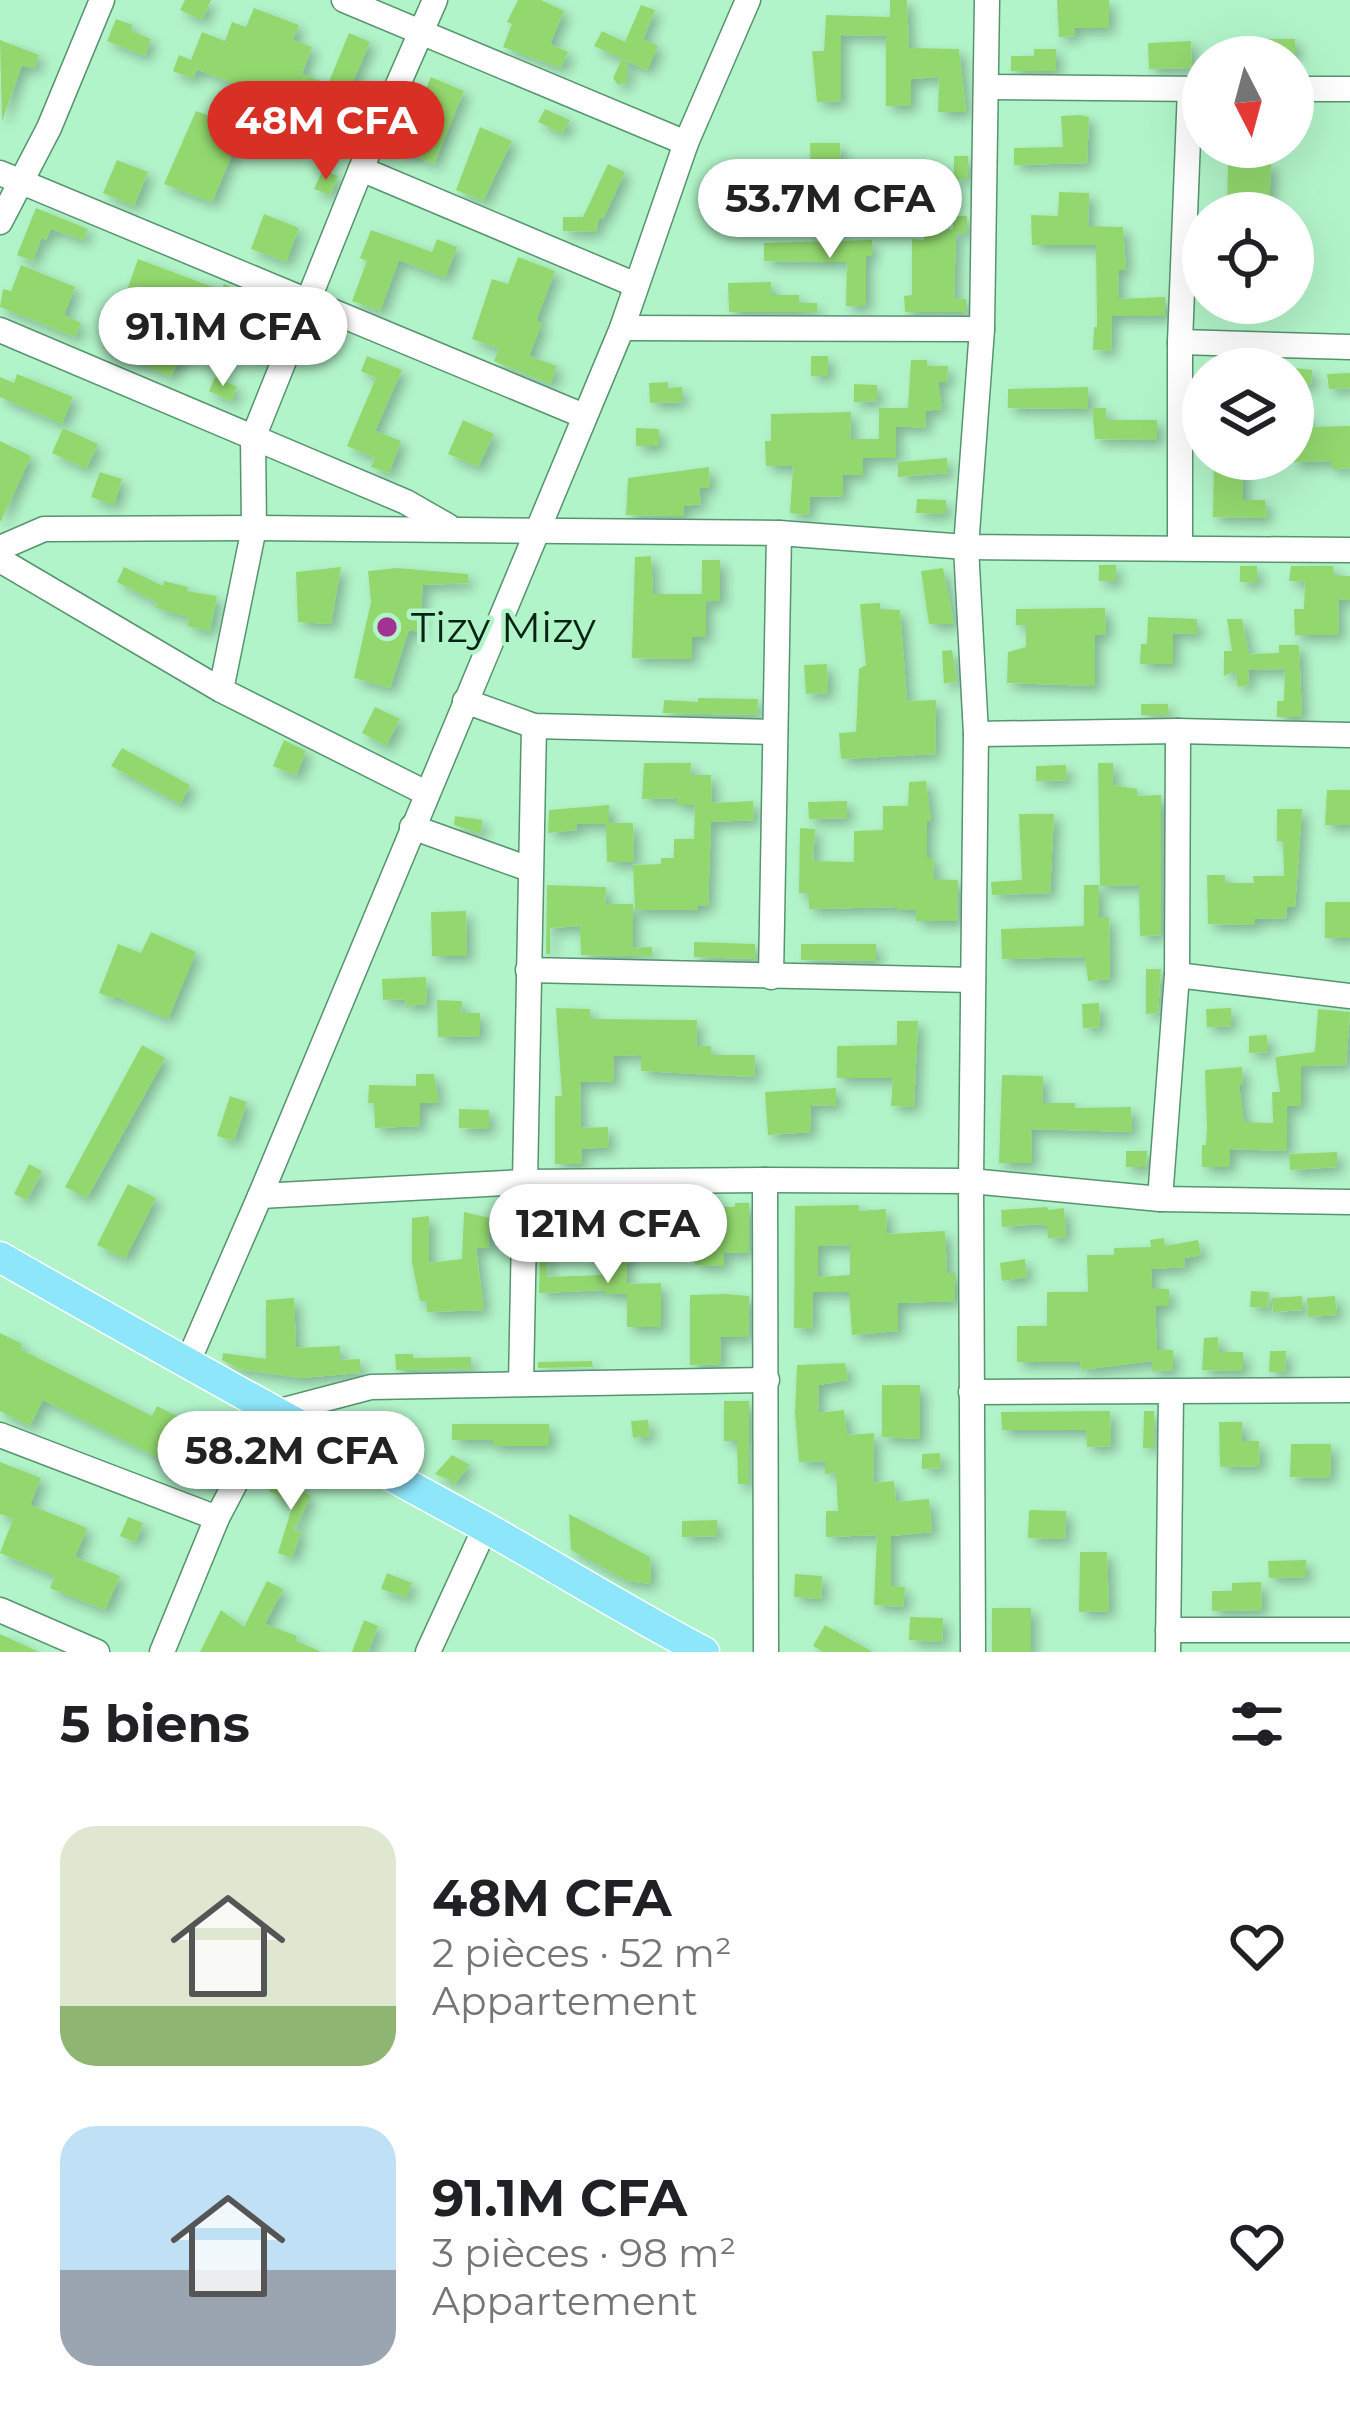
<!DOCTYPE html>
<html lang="fr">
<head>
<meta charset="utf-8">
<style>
	body { margin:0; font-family:Montserrat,sans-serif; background:#f6f6f6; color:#202124; height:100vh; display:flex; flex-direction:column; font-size:45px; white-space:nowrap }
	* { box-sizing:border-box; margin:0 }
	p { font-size:39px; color:#757577 }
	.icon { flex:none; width:66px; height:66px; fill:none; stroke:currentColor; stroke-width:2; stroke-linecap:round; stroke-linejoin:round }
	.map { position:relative; height:1652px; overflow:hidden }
	.sheet { display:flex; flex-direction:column; background:#fff; flex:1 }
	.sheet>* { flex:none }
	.needle { width:78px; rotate:174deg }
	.fabs { position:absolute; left:1182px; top:36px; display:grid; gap:24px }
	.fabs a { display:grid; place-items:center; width:132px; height:132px; border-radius:50%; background:#fff; box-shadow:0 12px 48px #0002; font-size:60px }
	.price { position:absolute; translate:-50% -102px; padding:0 27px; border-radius:42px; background:#fff; color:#222; font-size:39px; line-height:78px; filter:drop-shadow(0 3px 6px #0008) }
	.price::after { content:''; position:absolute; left:50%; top:72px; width:36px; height:27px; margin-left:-18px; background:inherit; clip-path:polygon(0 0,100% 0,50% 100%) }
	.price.selected { background:#d93025; color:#fff }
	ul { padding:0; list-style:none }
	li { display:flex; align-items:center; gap:36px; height:300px; padding:0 60px }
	li span { display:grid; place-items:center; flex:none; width:336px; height:240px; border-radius:36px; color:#555 }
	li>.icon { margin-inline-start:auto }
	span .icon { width:144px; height:144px; fill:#fffc; stroke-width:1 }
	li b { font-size:51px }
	h2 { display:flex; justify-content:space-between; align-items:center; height:144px; padding:0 60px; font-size:51px }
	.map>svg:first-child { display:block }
</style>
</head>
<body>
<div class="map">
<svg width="1350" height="1652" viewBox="0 0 1350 1652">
	<defs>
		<filter id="shadow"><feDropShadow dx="6" dy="6" stdDeviation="6" flood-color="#0004"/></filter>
	</defs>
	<rect width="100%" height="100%" fill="#b2f4c9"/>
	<g fill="#93d86e" fill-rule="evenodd" filter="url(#shadow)">
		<polygon points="185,0 211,0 202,20 180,10"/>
		<polygon points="518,0 541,0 564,11 550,44 568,52 561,68 503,47 512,24 507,22"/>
		<polygon points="890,0 907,0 909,48 959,49 966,112 938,112 939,77 911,79 911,106 886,106 886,36 841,35 841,101 817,102 812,51 824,51 826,15 890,17"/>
		<polygon points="1057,0 1109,0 1109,28 1074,28 1075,36 1059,37"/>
		<polygon points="641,5 655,10 643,39 658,46 647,70 627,61 627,82 618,85 613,78 622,59 594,46 602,31 625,42"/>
		<polygon points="254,8 299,25 293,40 312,47 302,74 328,84 349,33 370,42 343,105 367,114 352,149 295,126 299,114 248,94 250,90 197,69 193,79 173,71 179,55 191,60 202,32 225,41 232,22 246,27"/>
		<polygon points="116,19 133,25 131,31 151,39 145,56 107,41"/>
		<rect x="1250" y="39" width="45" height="18"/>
		<polygon points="0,40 39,55 34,69 22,65 2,121"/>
		<polygon points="1191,41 1192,68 1149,69 1148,43"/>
		<polygon points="1034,49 1056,49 1056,71 1011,71 1011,56 1034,56"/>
		<polygon points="431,77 464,91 434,164 400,150"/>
		<polygon points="545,109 570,120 562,134 538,122"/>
		<polygon points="196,111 226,122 221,134 238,141 212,202 164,184"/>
		<polygon points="1080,115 1089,117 1087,163 1014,165 1014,148 1063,147 1061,116"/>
		<polygon points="480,127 512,141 483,201 456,190"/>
		<polygon points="810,143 840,143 841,172 811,173"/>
		<rect x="954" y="156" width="14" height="23"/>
		<polygon points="117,160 148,172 134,206 103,193"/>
		<polygon points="1228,161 1271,163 1269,213 1227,213"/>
		<polygon points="608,164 625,172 603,219 599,217 596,232 563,231 563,217 583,217"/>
		<polygon points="323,170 338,176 330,195 314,189"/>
		<polygon points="1059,192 1089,193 1088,226 1123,227 1126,270 1118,270 1119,299 1165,297 1165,316 1112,316 1111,351 1093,350 1094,327 1097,327 1096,245 1032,245 1031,215 1058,216"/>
		<polygon points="36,208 88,229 83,240 51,229 46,240 41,238 33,261 17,255"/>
		<polygon points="264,214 299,228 286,262 251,249"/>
		<polygon points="953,216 967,216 967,233 956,233 954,298 966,299 966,312 905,312 904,296 912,295 912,239 924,240 923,231 953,229"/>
		<polygon points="371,230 432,252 437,239 457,247 445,278 399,260 380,311 352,301 367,261 360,258"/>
		<polygon points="872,240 872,256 866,256 866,306 846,306 847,262 764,261 764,243"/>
		<polygon points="518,257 555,271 536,321 542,323 529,356 557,366 550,384 494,361 499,349 472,339 492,279 508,284"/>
		<polygon points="138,259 221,290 224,284 287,310 267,358 195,328 171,377 103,348 130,298 125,296"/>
		<polygon points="21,265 75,287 64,315 81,323 75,337 0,307 3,289 11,291"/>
		<polygon points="771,282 771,295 799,295 799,303 817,303 817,312 729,312 728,283"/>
		<polygon points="367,356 402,370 375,431 401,441 389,473 371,467 375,458 347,446 376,378 361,371"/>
		<rect x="811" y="356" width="17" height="20"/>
		<polygon points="911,360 927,360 927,366 948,366 947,382 938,382 942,409 926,411 925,428 896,426 896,458 863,458 863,475 843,475 843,496 810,497 809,515 790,513 793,466 766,466 765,441 771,441 771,414 851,412 850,439 879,439 879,408 908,408"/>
		<polygon points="1294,368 1312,370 1311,385 1293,384"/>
		<polygon points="1350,373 1350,388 1329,389 1327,374"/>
		<polygon points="17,374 73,397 62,424 0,397 0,377 14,383"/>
		<polygon points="215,377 237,387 231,401 209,391"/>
		<polygon points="668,382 668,388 682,387 682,402 650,403 649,383"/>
		<polygon points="854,384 877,385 877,401 854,402"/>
		<polygon points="1088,387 1088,409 1008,408 1008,389"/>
		<polygon points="1092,408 1106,408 1106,420 1157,420 1157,440 1095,439"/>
		<polygon points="1293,414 1308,414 1308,427 1350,426 1350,468 1332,469 1331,461 1293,462"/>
		<polygon points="463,420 494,434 478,467 448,454"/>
		<polygon points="63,428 98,444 86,469 52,453"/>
		<polygon points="636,428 659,429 659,446 636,446"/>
		<polygon points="0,441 31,456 1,521 0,521"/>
		<polygon points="947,458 948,473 898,477 898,462"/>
		<polygon points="1214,459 1243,460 1243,500 1265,500 1267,518 1213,517"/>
		<polygon points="709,467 710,488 699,488 701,504 684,506 684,516 626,515 628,478"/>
		<polygon points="100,472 122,479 114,505 91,497"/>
		<polygon points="917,499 946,500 946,514 916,513"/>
		<polygon points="651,556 653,594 702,594 702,560 720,560 720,601 706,601 706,637 692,637 692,659 632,658 635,557"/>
		<rect x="1099" y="565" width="17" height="16"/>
		<polygon points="1240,566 1257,566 1257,583 1240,582"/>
		<polygon points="1291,566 1333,566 1334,575 1350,576 1350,600 1338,599 1339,635 1295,635 1294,609 1304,609 1305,582 1289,581"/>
		<polygon points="124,567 163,586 164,581 188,587 187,591 217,596 210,631 187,626 189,617 156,608 158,603 117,582"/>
		<polygon points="341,567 331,624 298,622 296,572"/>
		<polygon points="397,568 468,574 468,583 423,585 419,632 409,630 390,688 354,678 371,602 368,571"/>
		<polygon points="943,568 954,624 929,624 921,571"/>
		<polygon points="880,603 880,609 900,610 907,701 936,700 935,754 841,759 839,733 856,732 859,669 866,665 860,604"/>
		<polygon points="1105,608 1106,635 1095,635 1095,686 1007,683 1008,652 1026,647 1026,625 1016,625 1016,609"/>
		<polygon points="1148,617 1197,619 1197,634 1173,633 1173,664 1140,664 1141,644 1147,644"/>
		<polygon points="1227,619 1242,619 1249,654 1279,653 1279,645 1299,645 1302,717 1277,717 1277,701 1284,701 1285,669 1248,670 1249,685 1238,687 1235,671 1224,676 1224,651 1232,651"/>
		<polygon points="952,650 957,682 944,683 942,651"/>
		<polygon points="827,664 828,693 806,694 804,665"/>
		<polygon points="698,698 758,699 757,715 663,713 664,700 698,702"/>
		<polygon points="1141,704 1168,704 1169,715 1141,715"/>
		<polygon points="375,707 400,719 386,746 362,733"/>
		<polygon points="284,740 306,751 296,776 273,766"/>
		<polygon points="122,748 190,785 180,804 111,766"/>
		<polygon points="644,763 691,763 690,775 711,775 712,803 753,801 754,820 711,822 708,906 698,905 698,910 635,910 633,865 661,864 661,858 674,858 674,839 694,839 695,805 677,805 677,798 642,799"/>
		<polygon points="1098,763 1113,763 1113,785 1137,789 1137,796 1161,795 1161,935 1140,936 1139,885 1100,886"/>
		<polygon points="1066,765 1067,780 1036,781 1036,766"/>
		<polygon points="926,781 931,821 927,821 927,858 933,858 934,879 958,880 957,921 916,921 916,910 897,910 897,907 809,909 808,893 799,893 800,828 815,829 813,861 854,862 854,831 883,830 883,806 908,806 909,782"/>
		<polygon points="1327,790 1350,790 1350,825 1325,825"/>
		<polygon points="847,801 847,818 809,819 808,802"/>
		<polygon points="609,805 609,823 633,823 634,862 607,862 606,824 576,824 577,830 548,833 549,810"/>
		<polygon points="1277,809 1302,809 1295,907 1287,907 1286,918 1255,919 1255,925 1208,924 1207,875 1225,875 1225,883 1254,883 1253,876 1284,876 1283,841 1277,841"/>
		<polygon points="1019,814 1054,814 1050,893 992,895 991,882 1022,880"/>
		<polygon points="455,816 482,820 481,834 454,825"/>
		<polygon points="547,885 606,887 605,904 633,904 633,948 652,947 652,956 581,955 580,926 550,928 550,954 546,954"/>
		<polygon points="1084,885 1099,885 1099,917 1109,917 1110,979 1088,981 1085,957 1002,959 1001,929 1084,926"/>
		<rect x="1325" y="902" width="25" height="36"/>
		<polygon points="466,911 467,956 432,956 431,912"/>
		<polygon points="151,932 196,952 168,1019 115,996 114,999 99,993 118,944 141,953"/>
		<polygon points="694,942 755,944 755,959 694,957"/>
		<polygon points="801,944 876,944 876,961 801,960"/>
		<polygon points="1146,969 1161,969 1158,1013 1146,1014"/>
		<polygon points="426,977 427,1004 406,1006 405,999 383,1000 382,979"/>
		<polygon points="437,1000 462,1001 461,1013 480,1013 480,1036 438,1037"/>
		<polygon points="1099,1003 1100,1027 1083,1028 1082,1004"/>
		<polygon points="556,1008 590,1009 590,1019 697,1020 696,1046 711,1046 711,1055 755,1055 754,1077 641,1071 641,1055 613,1056 614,1081 580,1082 581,1128 608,1127 609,1147 581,1149 582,1164 555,1164 555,1096 562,1096"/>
		<polygon points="1231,1008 1231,1026 1207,1027 1206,1009"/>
		<polygon points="1318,1009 1350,1012 1346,1065 1301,1066 1301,1106 1287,1106 1287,1151 1230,1149 1230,1167 1202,1167 1202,1145 1206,1145 1207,1128 1205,1070 1242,1067 1243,1085 1239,1085 1244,1122 1273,1123 1272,1092 1280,1092 1275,1057 1315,1052"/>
		<polygon points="897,1021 918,1021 914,1107 891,1106 893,1078 837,1078 837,1046 897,1045"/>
		<polygon points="1267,1035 1268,1052 1249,1053 1249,1036"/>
		<polygon points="142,1045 165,1058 87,1198 65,1187"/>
		<polygon points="416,1074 434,1074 439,1103 420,1103 420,1126 375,1128 374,1103 368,1103 369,1085 416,1086"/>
		<polygon points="1002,1075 1043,1076 1042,1103 1075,1103 1075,1108 1131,1107 1132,1132 1031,1129 1032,1163 999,1163"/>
		<polygon points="836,1088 836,1106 810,1105 811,1132 768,1135 765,1092"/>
		<polygon points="230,1096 247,1102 234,1141 217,1136"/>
		<polygon points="459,1109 489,1110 489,1129 459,1128"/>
		<polygon points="1126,1151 1147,1151 1146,1167 1126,1167"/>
		<polygon points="1337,1152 1337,1167 1290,1170 1289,1154"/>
		<polygon points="29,1164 42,1171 27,1200 14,1194"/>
		<polygon points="128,1184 156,1198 125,1259 97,1245"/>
		<polygon points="735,1203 749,1203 749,1253 724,1252 724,1266 695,1265 695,1228 668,1228 668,1206 735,1207"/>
		<path d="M859,1205V1211L886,1209L887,1234L945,1231L947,1273H955V1301L898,1303V1331L852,1335L849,1292H813L812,1329L794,1328L795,1206ZM850,1245V1275L818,1277V1246Z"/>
		<polygon points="1047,1207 1048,1210 1064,1208 1066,1237 1048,1238 1047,1226 1040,1224 1002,1227 1001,1210"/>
		<polygon points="464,1212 489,1218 488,1248 476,1248 484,1310 427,1312 427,1301 420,1301 412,1263 412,1218 429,1216 429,1263 462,1259"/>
		<polygon points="546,1219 547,1277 605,1275 605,1248 627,1248 627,1284 661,1283 661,1327 627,1327 627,1294 605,1294 605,1290 539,1293 541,1220"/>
		<polygon points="1164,1238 1165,1246 1198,1240 1201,1255 1184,1258 1185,1267 1151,1269 1152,1288 1169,1289 1169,1306 1155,1306 1157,1350 1173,1350 1173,1370 1152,1371 1152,1361 1081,1370 1080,1362 1017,1362 1017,1326 1047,1326 1047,1292 1088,1292 1087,1255 1114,1255 1114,1248 1151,1247 1150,1240"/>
		<polygon points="1025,1259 1027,1277 1002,1281 1000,1263"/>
		<polygon points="1251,1291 1269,1292 1268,1308 1250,1307"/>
		<polygon points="725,1294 749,1296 748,1337 720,1337 721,1364 690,1365 690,1295"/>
		<polygon points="1302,1296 1303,1310 1273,1312 1272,1298"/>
		<polygon points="1335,1296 1337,1315 1308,1317 1307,1298"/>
		<polygon points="294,1298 296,1348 340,1346 340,1360 360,1359 360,1373 300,1378 239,1369 222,1360 223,1353 266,1359 266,1300"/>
		<polygon points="0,1333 22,1344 20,1349 152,1416 157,1406 210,1433 203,1446 229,1459 215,1486 43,1400 30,1426 0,1411"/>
		<polygon points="1218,1337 1219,1352 1243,1352 1243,1371 1202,1370 1204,1338"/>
		<polygon points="1270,1351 1286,1351 1285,1372 1269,1372"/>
		<polygon points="395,1354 413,1354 413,1358 471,1357 471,1369 396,1370"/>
		<polygon points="592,1361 593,1367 538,1368 538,1362"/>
		<polygon points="845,1363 848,1380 819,1385 818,1413 844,1410 847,1435 874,1433 873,1483 894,1481 896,1502 929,1499 932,1532 891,1536 891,1586 905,1587 903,1607 874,1605 877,1535 826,1537 826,1511 838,1511 836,1473 825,1474 825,1461 799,1462 795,1413 797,1365"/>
		<polygon points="882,1385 920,1385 920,1439 882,1437"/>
		<polygon points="724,1401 749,1401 749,1484 738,1484 737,1441 724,1441"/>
		<polygon points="1110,1411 1111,1446 1087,1447 1086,1430 1002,1430 1001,1412"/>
		<polygon points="1144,1411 1154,1411 1154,1448 1143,1448"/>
		<polygon points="648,1420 650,1436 633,1438 631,1421"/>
		<polygon points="1219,1422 1242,1422 1242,1441 1259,1441 1260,1466 1220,1467"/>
		<polygon points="452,1424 549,1424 549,1446 493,1446 493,1440 452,1440"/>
		<polygon points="1291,1444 1331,1444 1330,1478 1290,1477"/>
		<polygon points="940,1453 941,1468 922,1469 922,1454"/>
		<polygon points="452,1455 470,1465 452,1487 452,1481 435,1474"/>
		<polygon points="0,1462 41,1478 30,1505 87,1528 75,1557 120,1576 105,1610 50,1588 55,1576 0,1553 13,1519 0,1514"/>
		<polygon points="278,1476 311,1496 294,1530 301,1532 292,1558 278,1553 293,1504 269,1491"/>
		<polygon points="1029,1510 1066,1511 1065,1539 1028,1538"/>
		<polygon points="569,1514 650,1557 651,1584 627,1581 571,1550"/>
		<polygon points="128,1517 143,1523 135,1542 120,1536"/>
		<polygon points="717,1520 717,1536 682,1537 682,1521"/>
		<polygon points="1080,1552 1107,1552 1109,1611 1079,1612"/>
		<polygon points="1306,1560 1306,1577 1269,1578 1268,1561"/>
		<polygon points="387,1573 412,1583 406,1598 381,1589"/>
		<polygon points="795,1574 822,1576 821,1599 794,1597"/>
		<polygon points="267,1581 283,1589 265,1624 297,1636 296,1641 322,1652 200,1652 221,1610 244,1627"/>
		<polygon points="1261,1582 1262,1610 1212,1611 1212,1591 1232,1591 1232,1583"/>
		<rect x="992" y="1608" width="39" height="44"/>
		<polygon points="910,1617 943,1618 942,1642 909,1640"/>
		<polygon points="364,1620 378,1626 368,1652 352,1652"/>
		<polygon points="825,1625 873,1652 823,1652 813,1646"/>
		<polygon points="0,1634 39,1652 0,1652"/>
	</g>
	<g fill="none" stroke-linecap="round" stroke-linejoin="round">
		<defs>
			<g id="minor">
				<polyline points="344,0 686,143"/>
				<polyline points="986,87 1203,89"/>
				<polyline points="1293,89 1350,89"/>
				<polyline points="361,169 636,285"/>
				<polyline points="0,173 584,416"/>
				<polyline points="0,222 49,128 102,0"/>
				<polyline points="622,328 982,329"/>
				<polyline points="0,330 406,502 448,526"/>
				<polyline points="1180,342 1350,347"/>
				<polyline points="1180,547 1180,342 1190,89"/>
				<polyline points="0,548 44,529 254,528 779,533 966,547 1350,550"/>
				<polyline points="0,560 221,690 426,793"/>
				<polyline points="221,690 254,528 253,438 361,169 435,0"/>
				<polyline points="465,701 534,726 775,732"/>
				<polyline points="976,734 1178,731 1350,735"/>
				<polyline points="412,827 529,869"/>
				<polyline points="528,970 973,980"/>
				<polyline points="1177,975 1350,996"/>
				<polyline points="771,977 779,533"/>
				<polyline points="765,1180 766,1652"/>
				<polyline points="260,1196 523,1182 765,1180 971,1181 1160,1199 1350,1202"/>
				<polyline points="1160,1199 1177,975 1178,731"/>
				<polyline points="187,1364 260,1196 622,328 686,143 748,0"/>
				<polyline points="521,1384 534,726"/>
				<polyline points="971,1392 1350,1390"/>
				<polyline points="0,1435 217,1518"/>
				<polyline points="0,1610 97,1652"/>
				<polyline points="1168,1630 1350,1630"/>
				<polyline points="162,1652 217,1518 272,1413 371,1387 767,1380"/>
				<polyline points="428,1652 485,1528"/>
				<polyline points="973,1652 971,1181 976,734 966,547 982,329 987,0"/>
				<polyline points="1168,1652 1171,1392"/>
			</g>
			<path id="major" d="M0,1257C159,1348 320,1437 481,1525C556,1567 628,1612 704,1652"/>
		</defs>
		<use href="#minor" stroke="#56946e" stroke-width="27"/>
		<use href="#major" stroke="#fff" stroke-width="33"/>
		<use href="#minor" stroke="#fff" stroke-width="24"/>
		<use href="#major" stroke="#8de6fa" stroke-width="30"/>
	</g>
	<circle fill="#a33390" stroke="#b2f4c9" stroke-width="4.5" cx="387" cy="627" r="12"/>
	<g text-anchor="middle" stroke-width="9" stroke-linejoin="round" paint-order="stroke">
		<g font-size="42" fill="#082314" stroke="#b2f4c9" text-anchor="start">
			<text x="411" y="642">Tizy Mizy</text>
		</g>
	</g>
</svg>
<div class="fabs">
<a><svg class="needle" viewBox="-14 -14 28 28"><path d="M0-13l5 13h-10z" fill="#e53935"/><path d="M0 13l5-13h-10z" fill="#757577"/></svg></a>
<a><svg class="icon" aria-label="locate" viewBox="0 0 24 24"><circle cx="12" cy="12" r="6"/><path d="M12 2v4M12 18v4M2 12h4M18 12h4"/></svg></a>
<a><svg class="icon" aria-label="layers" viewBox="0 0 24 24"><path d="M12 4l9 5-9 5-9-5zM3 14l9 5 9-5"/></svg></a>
</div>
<b class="price selected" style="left:326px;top:183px">48M CFA</b>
<b class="price" style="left:830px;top:261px">53.7M CFA</b>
<b class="price" style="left:223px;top:389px">91.1M CFA</b>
<b class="price" style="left:608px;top:1286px">121M CFA</b>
<b class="price" style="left:291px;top:1513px">58.2M CFA</b>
</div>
<section class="sheet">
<h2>5 biens<svg class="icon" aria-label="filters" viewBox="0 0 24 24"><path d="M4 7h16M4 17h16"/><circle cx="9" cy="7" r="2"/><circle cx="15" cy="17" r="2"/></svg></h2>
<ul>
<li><span style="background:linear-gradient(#dfe7d0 75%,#8fb573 0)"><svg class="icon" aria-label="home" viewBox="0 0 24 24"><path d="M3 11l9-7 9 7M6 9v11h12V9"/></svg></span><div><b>48M CFA</b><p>2 pièces · 52 m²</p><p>Appartement</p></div><svg class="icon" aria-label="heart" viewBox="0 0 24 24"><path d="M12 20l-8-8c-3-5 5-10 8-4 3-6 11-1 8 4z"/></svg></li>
<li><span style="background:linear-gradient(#bfe0f5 60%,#9aa5b1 0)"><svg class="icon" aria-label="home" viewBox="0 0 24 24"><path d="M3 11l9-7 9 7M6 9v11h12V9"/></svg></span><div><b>91.1M CFA</b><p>3 pièces · 98 m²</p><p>Appartement</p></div><svg class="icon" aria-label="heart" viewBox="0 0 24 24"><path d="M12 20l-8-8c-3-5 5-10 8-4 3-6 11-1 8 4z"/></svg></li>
</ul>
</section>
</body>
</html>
